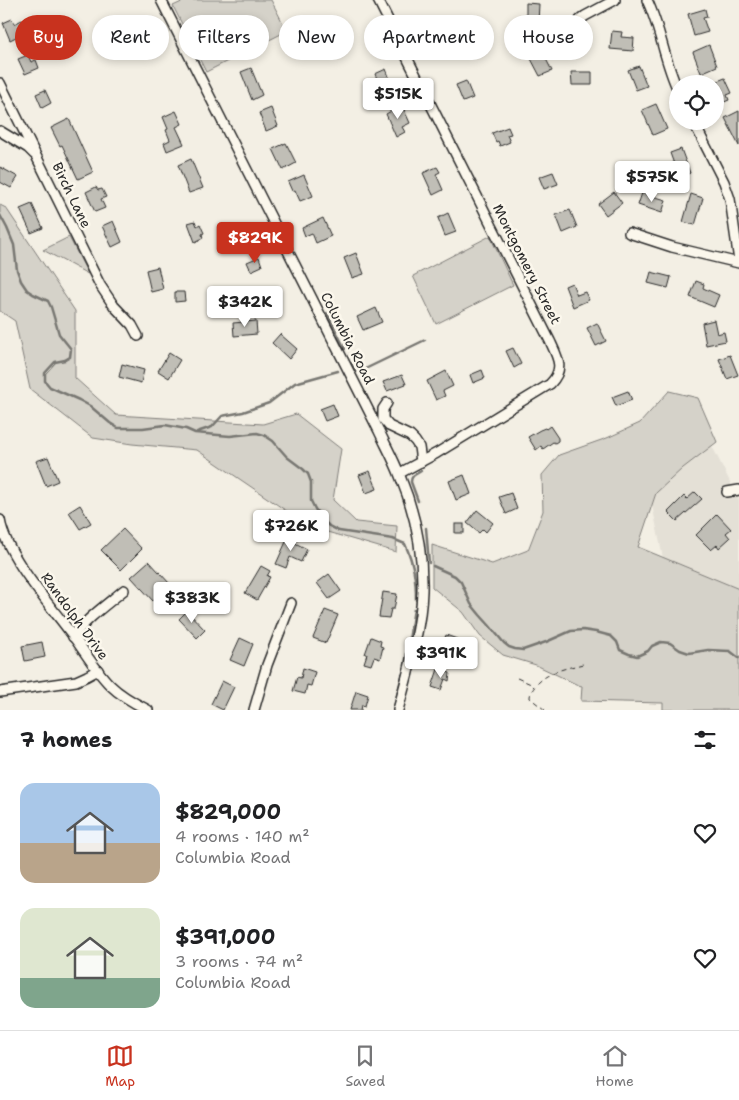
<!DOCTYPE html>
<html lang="en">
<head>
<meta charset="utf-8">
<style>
	body { margin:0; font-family:"Shantell Sans",sans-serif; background:#f2f2f2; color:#202124; height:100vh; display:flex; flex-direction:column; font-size:19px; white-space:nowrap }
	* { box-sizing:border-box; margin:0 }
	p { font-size:16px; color:#757577 }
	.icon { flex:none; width:28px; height:28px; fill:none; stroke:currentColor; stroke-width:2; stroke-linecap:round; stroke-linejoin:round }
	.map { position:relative; height:710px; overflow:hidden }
	.drawer { display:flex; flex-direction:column; background:#fff; flex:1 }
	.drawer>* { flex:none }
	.banner { position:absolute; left:15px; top:15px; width:710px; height:45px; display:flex; gap:10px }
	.tools { position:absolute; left:669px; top:75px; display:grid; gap:10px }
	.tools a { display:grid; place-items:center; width:55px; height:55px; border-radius:50%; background:#fff; box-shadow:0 2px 8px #0003; font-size:25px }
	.price { position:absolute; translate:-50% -42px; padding:0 11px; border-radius:5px; background:#fff; color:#222; font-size:16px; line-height:32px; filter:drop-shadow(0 1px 2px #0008) }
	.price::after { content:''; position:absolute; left:50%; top:30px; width:15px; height:11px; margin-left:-8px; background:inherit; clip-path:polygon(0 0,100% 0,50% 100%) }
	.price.active { background:#c8321e; color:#fff }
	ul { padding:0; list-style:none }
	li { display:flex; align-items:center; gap:15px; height:125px; padding:0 20px }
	li span { display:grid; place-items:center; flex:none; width:140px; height:100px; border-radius:15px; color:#555 }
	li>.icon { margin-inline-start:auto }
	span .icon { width:60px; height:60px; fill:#fffc; stroke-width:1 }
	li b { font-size:21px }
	h2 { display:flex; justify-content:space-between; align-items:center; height:60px; padding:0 20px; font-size:21px }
	.chip { padding:0 18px; border-radius:22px; background:#fff; box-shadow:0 2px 8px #0003; font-size:18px; line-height:45px }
	.chip.active { background:#c8321e; color:#fff }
	.menu { display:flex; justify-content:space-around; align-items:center; height:70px; border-top:1px solid #e0e0e0; background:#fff; font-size:14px; color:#757577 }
	.menu a { display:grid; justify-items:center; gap:2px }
	.menu .active { color:#c8321e }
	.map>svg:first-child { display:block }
</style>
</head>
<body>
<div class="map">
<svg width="739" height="710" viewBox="0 0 739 710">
	<rect width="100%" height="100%" fill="#f3efe4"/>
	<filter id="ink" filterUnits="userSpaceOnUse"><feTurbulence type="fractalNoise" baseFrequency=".02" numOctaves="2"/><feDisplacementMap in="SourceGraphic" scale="10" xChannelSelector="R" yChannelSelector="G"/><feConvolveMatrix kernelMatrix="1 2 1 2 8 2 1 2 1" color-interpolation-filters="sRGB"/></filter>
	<g filter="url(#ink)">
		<polygon fill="#e4e0d6" points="691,404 739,500 739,589 663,558 650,495"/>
		<g fill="#d5d2c9" stroke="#807e7a">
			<polygon points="186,0 271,0 287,31 206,72 173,6"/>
			<polygon points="0,205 6,208 75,311 75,378 116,415 263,424 296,414 341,449 333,500 356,522 397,526 396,552 310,527 197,450 132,444 93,438 30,389 15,321 0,311"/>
			<polygon points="490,236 513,285 436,324 413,276"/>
			<polygon points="69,237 88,274 43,250"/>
			<polygon points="669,391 698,398 717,442 683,468 656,493 638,547 739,589 739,710 663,710 663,703 581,701 582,686 578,685 536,665 503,655 480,636 463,612 432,587 432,545 492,564 528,550 543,511 542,475 559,455 607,438 640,423"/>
		</g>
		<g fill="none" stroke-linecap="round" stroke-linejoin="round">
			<g stroke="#787772" stroke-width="2.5">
				<path d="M0,215L7,228L14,245L17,270L21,281L27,290L33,294L48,301L51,307L59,334L71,349L70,357L65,360L55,362L45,373V381L50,387L79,400L90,406L110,423L118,428H143L165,425L186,429L195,433L230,436L257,433L264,435L273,441L287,457L303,469L308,474L311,482V501L315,509L322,519L329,526L339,531L393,539L405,544C414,564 416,579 416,600"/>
				<polyline points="327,313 345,349"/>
				<polyline points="351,363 355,371"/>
				<polyline points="361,371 425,340"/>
				<polyline points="197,432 212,427 222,416 243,412 269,403 295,383 338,371"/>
				<polyline points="382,447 386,455"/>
				<path d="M418,501L411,482C411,475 416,474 421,471"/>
				<polyline points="426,528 429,563"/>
				<polyline points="433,566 455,576 461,582 471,604 480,615 489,625 504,643 509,647 515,649 523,650 546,642 571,631 583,630 596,632 611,636 617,642 620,650 629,654 637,656 648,651 652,646 661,642 670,643 680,650 689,653 708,650 730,651 739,658"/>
				<polyline points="405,665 414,609"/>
				<polyline points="394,707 402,675"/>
			</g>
		</g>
		<g fill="#c0beb6" stroke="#2b2b2b">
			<polygon points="526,3 539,4 538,23 526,22"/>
			<polygon points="705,9 707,17 703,18 708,32 694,36 688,14"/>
			<polygon points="141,16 147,31 135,37 128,23"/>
			<polygon points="12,19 14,24 22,20 26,27 20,30 22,34 10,40 3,23"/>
			<polygon points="334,23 344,46 331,52 321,29"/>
			<polygon points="439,27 448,49 439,52 430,30"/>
			<polygon points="612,31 622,32 621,37 634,38 633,51 610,49"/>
			<polygon points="709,45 717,66 701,73 693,52"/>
			<polygon points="540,47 552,71 540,76 528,53"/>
			<polygon points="28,55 31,62 36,60 39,68 25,74 18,59"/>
			<polygon points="639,66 647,86 636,90 628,70"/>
			<polygon points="251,68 262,95 252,100 241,72"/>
			<polygon points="386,69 393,87 382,91 375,74"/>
			<polygon points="571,72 592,72 592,85 572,85"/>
			<polygon points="725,78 732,93 727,95 729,100 717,105 715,101 715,82"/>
			<polygon points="466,81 473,98 463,102 456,85"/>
			<polygon points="45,90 51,103 42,108 36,94"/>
			<polygon points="656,104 667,129 653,135 642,110"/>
			<polygon points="402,105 410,123 402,127 405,132 396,137 386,114"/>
			<polygon points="271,108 278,126 266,131 259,113"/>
			<polygon points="176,111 182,124 176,127 184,144 167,151 164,143 170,140 166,130 168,129 163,117"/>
			<polygon points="739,111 739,146 725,118"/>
			<polygon points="69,119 93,172 78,179 62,145 60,146 51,128"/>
			<polygon points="508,127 511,134 507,135 510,142 500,146 498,141 496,142 492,133"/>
			<polygon points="286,143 296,163 283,170 273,149"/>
			<polygon points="681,149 690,173 679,178 670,153"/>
			<polygon points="191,159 203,188 189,193 178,165"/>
			<polygon points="0,167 18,177 11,188 0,182"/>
			<polygon points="437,167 440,172 436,174 443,190 433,195 423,173"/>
			<polygon points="553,172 558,184 544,189 539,177"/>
			<polygon points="304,175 313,196 300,201 295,190 292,191 288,182"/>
			<polygon points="96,187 98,190 102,189 106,197 101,199 105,208 95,212 86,192"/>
			<polygon points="614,192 622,203 606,215 598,204"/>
			<polygon points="642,193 666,200 662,213 638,205"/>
			<polygon points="691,194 703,198 695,225 683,222"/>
			<polygon points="32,204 43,228 31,233 20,209"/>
			<polygon points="570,210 577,227 563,233 556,215"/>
			<polygon points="448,213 456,232 445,236 438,218"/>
			<polygon points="323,218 331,236 316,243 312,233 305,236 302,228"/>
			<polygon points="113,221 122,242 112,247 102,226"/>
			<polygon points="195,221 197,226 200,224 204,233 202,234 203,238 195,242 188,223"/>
			<polygon points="356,253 364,274 352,278 344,258"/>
			<polygon points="259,257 262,266 251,271 247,262"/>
			<polygon points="158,267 163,289 151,292 146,270"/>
			<polygon points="651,272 671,277 668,288 648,283"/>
			<polygon points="696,281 704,284 703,288 719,295 714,307 690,297"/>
			<polygon points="572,283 577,295 585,292 589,300 573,307 565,286"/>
			<polygon points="175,292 184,292 185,301 175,302"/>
			<polygon points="376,308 382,322 363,330 357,317"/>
			<polygon points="714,320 717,334 724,332 726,341 706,345 702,323"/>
			<polygon points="256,321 257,334 234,336 233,323"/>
			<polygon points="597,323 606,341 596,346 587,328"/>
			<polygon points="280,334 297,349 289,359 272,343"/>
			<polygon points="513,348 521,364 514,368 506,351"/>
			<polygon points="169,353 180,360 169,378 158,371"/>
			<polygon points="730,355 738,375 727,379 719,359"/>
			<polygon points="122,364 144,370 141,383 119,377"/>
			<polygon points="482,370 485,378 473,383 470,375"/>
			<polygon points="446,371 453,386 443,391 445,396 436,400 427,381"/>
			<polygon points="402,375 406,384 387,391 383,382"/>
			<polygon points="628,391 632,400 616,406 612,397"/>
			<polygon points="333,404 338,416 325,421 320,409"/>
			<polygon points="550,426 558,438 558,441 555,443 553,442 543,449 541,446 536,450 528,437 540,430 545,428 546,429"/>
			<polygon points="48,457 58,481 46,486 36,461"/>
			<polygon points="370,471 377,489 366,493 359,475"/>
			<polygon points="464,475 471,494 456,500 449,481"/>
			<polygon points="695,492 702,499 677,521 668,512 684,496 687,499"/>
			<polygon points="511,493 517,509 506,514 499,497"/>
			<polygon points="80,505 91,523 80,529 69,512"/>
			<polygon points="477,510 493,523 486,532 483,529 479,533 467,523"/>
			<polygon points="717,514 731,529 726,533 730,538 719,548 717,545 711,550 696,535"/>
			<rect x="455" y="524" width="9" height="9"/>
			<polygon points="123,529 142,549 121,570 101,550"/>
			<polygon points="289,535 297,539 295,543 307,549 301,562 290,557 286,568 276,564"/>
			<polygon points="149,561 170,584 153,601 131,577"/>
			<polygon points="261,566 270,571 267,576 270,577 257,600 245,593"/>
			<polygon points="329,574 341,591 329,599 317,583"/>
			<polygon points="383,592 397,594 394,609 391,609 389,618 379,617"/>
			<polygon points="325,610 338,615 326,643 313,638"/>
			<polygon points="187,611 205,630 197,638 179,619"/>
			<polygon points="446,635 457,639 450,657 439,653"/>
			<polygon points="371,637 381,641 380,646 383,647 380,659 374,657 371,665 364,663 367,654 365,654"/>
			<polygon points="240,638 253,644 244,666 230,660"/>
			<polygon points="42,642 45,657 25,661 22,646"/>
			<polygon points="303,668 315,672 311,686 307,685 305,694 293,691 297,677 301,678"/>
			<polygon points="438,669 450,673 449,681 445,679 441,690 432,687"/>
			<polygon points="222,681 234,687 223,710 211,704"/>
			<polygon points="356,691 368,695 365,706 362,705 361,710 350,710"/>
		</g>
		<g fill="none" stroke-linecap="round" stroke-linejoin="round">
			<defs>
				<g id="minor">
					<path d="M161,0L379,431C386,446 394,460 400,476C415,512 423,552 422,591C421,629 408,673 398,710"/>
					<path d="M378,0L550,341C558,358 565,369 550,384L437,453L400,473"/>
					<path d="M647,0C661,29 664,61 678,90"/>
					<polyline points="572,32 580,20 585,16 615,0"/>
					<polyline points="0,83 100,285 114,306 132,325 138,336"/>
					<polyline points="693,121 724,182 730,199 739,261"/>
					<polyline points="0,131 28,148 34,154"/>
					<polyline points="629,233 672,247 739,263"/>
					<polyline points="387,403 383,409 383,419 389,426 410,436 415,441 419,447 421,462"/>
					<polyline points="727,492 739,490"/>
					<path d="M0,520C6,556 51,606 73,636C85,652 96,671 110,685C121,696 134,703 148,710"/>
					<path d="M73,637C87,618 106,605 124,590"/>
					<polyline points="0,692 76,681 87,676 98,670"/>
					<polyline points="254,710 267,665 291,603"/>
				</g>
			</defs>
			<use href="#minor" stroke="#2b2b2b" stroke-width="12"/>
			<g stroke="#2b2b2b" stroke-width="1" stroke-dasharray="5 4" stroke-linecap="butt">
				<polyline points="517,678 531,684 534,687"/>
				<path d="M545,710L530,698C530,692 533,689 537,684C549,671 567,668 583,664"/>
			</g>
			<use href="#minor" stroke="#fbf7ec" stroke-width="9"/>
		</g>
	</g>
	<g text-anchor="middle" stroke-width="5" stroke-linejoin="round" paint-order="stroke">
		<g font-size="14" fill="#2b2b2b" stroke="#fbf7ec">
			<text transform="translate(72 195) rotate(64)" y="5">Birch Lane</text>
			<text transform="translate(527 264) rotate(63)" y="5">Montgomery Street</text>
			<text transform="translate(348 338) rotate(63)" y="5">Columbia Road</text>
			<text transform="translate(75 616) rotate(54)" y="5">Randolph Drive</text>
		</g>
	</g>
</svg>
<div class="tools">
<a><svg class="icon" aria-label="locate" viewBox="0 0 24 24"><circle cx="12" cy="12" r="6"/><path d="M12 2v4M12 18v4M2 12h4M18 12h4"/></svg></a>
</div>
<b class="price" style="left:398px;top:120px">$515K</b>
<b class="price" style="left:652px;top:203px">$575K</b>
<b class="price active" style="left:255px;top:264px">$829K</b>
<b class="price" style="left:245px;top:328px">$342K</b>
<b class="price" style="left:291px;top:552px">$726K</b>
<b class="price" style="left:192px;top:624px">$383K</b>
<b class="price" style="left:441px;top:679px">$391K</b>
<div class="banner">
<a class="chip active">Buy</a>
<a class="chip">Rent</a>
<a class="chip">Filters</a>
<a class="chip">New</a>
<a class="chip">Apartment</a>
<a class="chip">House</a>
</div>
</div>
<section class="drawer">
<h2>7 homes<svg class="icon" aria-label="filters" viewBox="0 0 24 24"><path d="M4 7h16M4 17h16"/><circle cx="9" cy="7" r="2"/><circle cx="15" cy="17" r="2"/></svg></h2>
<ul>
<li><span style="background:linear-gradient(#a9c7e8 60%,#b9a48a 0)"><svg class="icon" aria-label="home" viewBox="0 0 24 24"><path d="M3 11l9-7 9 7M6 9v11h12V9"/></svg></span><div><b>$829,000</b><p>4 rooms · 140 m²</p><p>Columbia Road</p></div><svg class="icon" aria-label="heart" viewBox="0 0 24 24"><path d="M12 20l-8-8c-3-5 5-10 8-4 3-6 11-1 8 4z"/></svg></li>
<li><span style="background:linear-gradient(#dfe7d0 70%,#7fa58c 0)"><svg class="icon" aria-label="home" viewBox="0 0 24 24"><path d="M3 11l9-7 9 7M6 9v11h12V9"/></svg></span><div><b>$391,000</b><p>3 rooms · 74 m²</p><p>Columbia Road</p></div><svg class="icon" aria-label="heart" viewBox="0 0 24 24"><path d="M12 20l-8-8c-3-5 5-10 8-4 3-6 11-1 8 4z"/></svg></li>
</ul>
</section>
<nav class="menu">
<a class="active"><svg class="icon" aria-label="map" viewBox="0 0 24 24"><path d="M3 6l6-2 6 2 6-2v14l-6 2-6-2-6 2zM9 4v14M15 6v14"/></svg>Map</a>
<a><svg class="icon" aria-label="saved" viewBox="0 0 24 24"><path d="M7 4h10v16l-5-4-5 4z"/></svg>Saved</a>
<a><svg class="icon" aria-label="home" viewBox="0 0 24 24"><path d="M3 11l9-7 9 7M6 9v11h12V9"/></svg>Home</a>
</nav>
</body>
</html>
